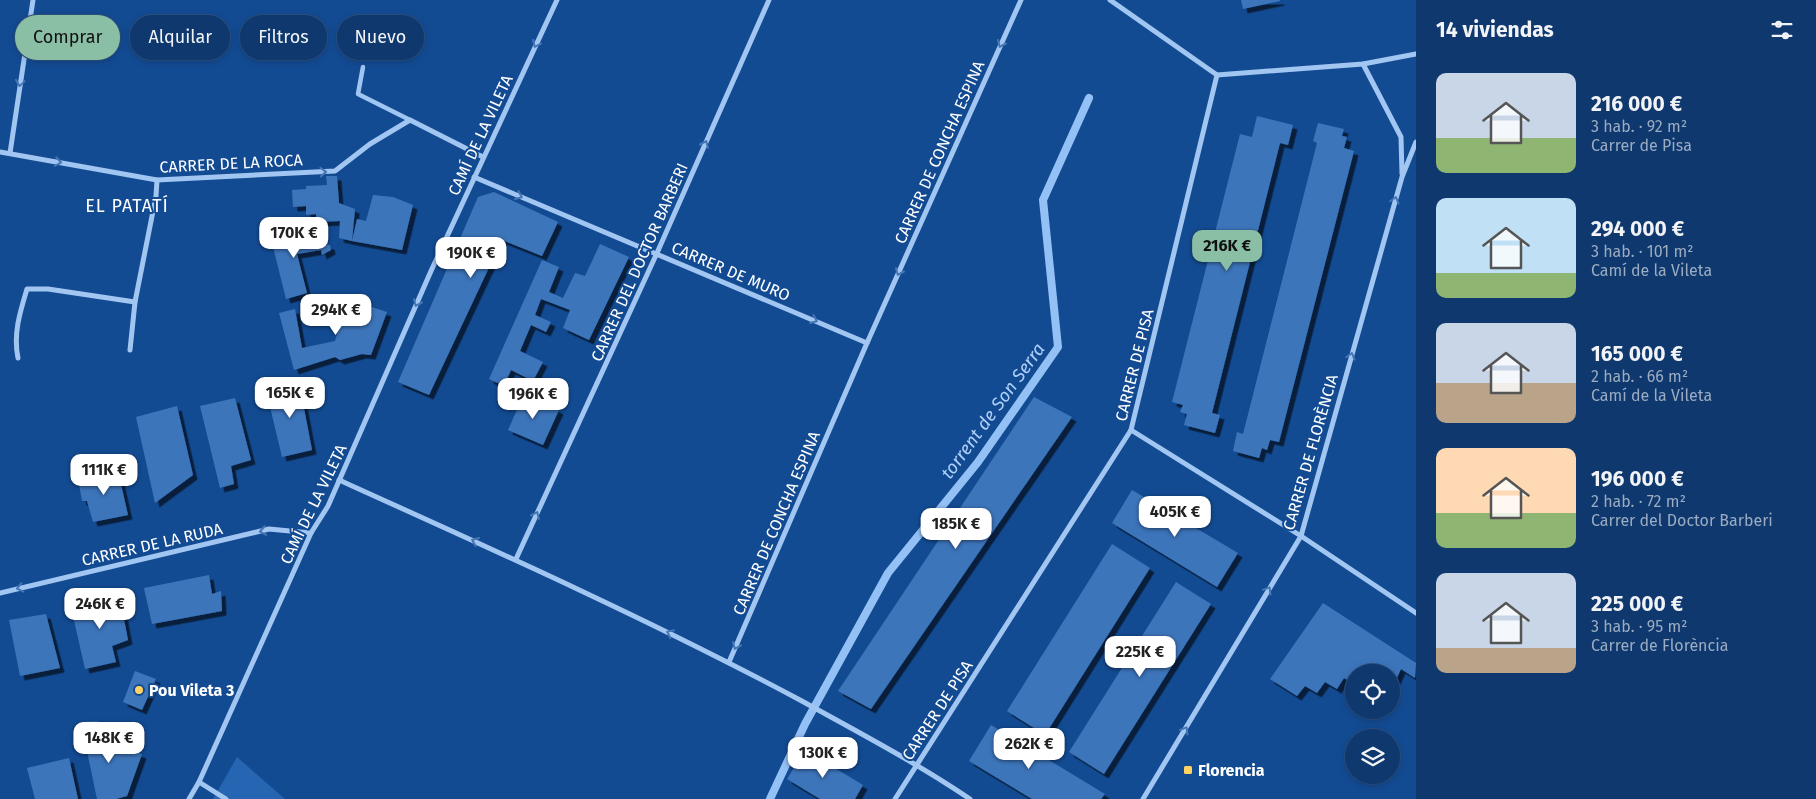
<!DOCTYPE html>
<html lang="es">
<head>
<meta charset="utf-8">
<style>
	body { margin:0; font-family:"Fira Sans",sans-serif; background:#1c4376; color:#f1f3f6; height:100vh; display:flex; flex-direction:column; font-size:19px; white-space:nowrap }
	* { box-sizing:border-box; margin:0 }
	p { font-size:16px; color:#9bacc2 }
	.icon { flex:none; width:28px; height:28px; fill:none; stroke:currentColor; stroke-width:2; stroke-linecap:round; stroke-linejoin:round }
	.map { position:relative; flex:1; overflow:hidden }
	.sheet { display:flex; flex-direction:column; background:#0e386e; width:400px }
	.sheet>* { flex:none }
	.guide { position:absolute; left:15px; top:15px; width:475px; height:45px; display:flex; gap:10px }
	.fabs { position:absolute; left:1345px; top:664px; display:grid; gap:10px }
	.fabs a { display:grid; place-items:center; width:55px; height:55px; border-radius:50%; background:#0e386e; box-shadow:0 2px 8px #0003,0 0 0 1px #2e5281; font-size:25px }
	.price { position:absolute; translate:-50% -42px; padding:0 11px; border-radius:10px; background:#fff; color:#222; font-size:16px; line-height:32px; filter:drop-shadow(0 1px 2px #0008) }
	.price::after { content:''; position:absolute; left:50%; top:30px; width:15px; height:11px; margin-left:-8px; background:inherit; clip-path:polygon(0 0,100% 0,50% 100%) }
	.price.current { background:#8abfa5; color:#111 }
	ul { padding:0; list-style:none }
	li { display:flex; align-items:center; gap:15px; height:125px; padding:0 20px }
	li span { display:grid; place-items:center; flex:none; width:140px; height:100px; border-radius:10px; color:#555 }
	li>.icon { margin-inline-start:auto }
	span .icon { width:60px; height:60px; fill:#fffc; stroke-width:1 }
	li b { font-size:21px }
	h2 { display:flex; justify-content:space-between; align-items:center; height:60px; padding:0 20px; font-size:21px }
	.chip { padding:0 18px; border-radius:22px; background:#0e386e; box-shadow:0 2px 8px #0003,0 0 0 1px #2e5281; font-size:18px; line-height:45px }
	.chip.current { background:#8abfa5; color:#111 }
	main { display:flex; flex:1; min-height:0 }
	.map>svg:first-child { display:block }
</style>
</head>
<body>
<main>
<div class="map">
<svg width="1416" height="799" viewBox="0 0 1416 799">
	<defs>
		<filter id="shadow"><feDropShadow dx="4.5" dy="4.5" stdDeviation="0" flood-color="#0009"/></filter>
	</defs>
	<rect width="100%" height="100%" fill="#134b93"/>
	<polygon fill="#2565b2" points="237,757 285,799 213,799"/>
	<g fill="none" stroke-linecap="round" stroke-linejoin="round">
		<polyline stroke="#94c1f5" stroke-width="8" points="770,799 805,724 888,573 978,462 1058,347 1043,200 1089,98"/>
	</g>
	<g fill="#3c75bb" filter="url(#shadow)">
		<polygon points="1241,0 1280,0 1280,1 1243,9"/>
		<polygon points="1257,116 1293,125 1288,145 1280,143 1212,413 1220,415 1215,433 1184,425 1187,414 1180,412 1183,405 1172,402 1240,134 1252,137"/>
		<polygon points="1318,123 1344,129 1342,136 1347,137 1344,148 1354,151 1279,442 1270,440 1267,450 1262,448 1259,458 1233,451 1237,432 1243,434 1317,143 1313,141"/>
		<polygon points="326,176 337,176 339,203 355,209 352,241 357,219 366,221 373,195 393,197 413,205 402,250 352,241 339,238 340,221 316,222 316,214 306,215 306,206 293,207 292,190 306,189 306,186 327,185"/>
		<polygon points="494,192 558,222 542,256 502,240 429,395 398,382 478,197"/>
		<polygon points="290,231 318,240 318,244 330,245 331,250 322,255 321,250 297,254 307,293 286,299 270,235"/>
		<polygon points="600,244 629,257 589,340 563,328 570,310 541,299 535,315 551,322 546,332 531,325 520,351 543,362 533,381 511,370 504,386 489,379 542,260 559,267 549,292 563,298 575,273 585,276"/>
		<polygon points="347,299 387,312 371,355 362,354 340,360 335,357 294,370 279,313 295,309 302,348 335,341"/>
		<polygon points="299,382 312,450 282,457 266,390"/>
		<polygon points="524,394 559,410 543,445 508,430"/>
		<polygon points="1034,397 1072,417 871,709 838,691"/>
		<polygon points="235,398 251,460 231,466 234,484 220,488 200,406"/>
		<polygon points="177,406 193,475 155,503 136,417"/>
		<polygon points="118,471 128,515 93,522 87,501 82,501 78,479"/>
		<polygon points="1132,490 1238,553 1217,587 1112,523"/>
		<polygon points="1112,544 1150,568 1045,735 1007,711"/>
		<polygon points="209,575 212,594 221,591 222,611 152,624 144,588"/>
		<polygon points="1176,582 1211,604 1104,774 1069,752"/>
		<polygon points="119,593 128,640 112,646 116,662 85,669 71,607"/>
		<polygon points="1323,603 1416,663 1415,678 1401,669 1396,680 1391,678 1391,672 1354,672 1354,684 1344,678 1337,689 1325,682 1317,693 1305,686 1297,696 1270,679"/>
		<polygon points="46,614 60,668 20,676 9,620"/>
		<polygon points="135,671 156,679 142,710 123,702"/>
		<polygon points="98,721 102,740 142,754 127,796 116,799 97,799 81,722"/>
		<polygon points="991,725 1105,794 1101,799 1032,799 969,761"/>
		<polygon points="805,750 863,785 855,799 820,799 787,779"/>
		<polygon points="69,758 78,799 35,799 27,768"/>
	</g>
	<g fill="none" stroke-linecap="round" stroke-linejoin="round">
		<polyline stroke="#a2c6f2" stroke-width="4.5" points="363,67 358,94 410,120"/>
		<g stroke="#a2c6f2" stroke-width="5">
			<polyline points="1110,0 1217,75"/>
			<polyline points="1363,64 1401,137 1402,174"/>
			<polyline points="1217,75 1363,64 1416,54"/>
			<polyline points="0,152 157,180 335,171 370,144 410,120 483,157"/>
			<polyline points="10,153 33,0"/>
			<polyline points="474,177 867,343"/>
			<polyline points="130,350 135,302"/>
			<path d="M18,358C13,334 20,312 27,289H48L135,302L156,196L157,180"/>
			<polyline points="1131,430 1301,536 1416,613"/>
			<path d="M339,480C494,550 650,620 800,700C858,732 915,762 970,799"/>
			<polyline points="516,559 657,253 769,0"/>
			<polyline points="0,593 269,529 311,533"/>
			<polyline points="729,662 867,343 1021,0"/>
			<polyline points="199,782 226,799"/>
			<polyline points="189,799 199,782 311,533 328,506 431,271 557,0"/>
			<polyline points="895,799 1131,430 1217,75"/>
			<polyline points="1143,799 1301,536 1402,177 1416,142"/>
		</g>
	</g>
	<defs><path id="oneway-chevron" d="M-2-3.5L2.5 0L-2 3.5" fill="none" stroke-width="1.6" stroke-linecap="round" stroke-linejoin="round" transform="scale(1.25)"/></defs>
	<g stroke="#4576b4">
		<use href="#oneway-chevron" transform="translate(536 44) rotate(115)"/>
		<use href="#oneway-chevron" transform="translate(1001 44) rotate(114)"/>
		<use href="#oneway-chevron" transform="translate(20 83) rotate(98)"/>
		<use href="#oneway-chevron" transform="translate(705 144) rotate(-66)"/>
		<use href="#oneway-chevron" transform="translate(58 162) rotate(10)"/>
		<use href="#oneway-chevron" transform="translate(323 172) rotate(-2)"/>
		<use href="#oneway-chevron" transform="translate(519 196) rotate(23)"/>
		<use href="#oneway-chevron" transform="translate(1395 200) rotate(-74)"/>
		<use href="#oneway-chevron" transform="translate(899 272) rotate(114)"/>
		<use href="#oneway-chevron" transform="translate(417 303) rotate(114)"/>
		<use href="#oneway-chevron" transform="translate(814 320) rotate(23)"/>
		<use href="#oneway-chevron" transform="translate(1351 356) rotate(-74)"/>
		<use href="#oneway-chevron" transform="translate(536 515) rotate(-65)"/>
		<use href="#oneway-chevron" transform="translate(263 531) rotate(170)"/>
		<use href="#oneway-chevron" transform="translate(475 541) rotate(-156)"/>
		<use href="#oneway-chevron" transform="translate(20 588) rotate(167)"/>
		<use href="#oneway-chevron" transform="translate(1268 590) rotate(-59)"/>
		<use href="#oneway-chevron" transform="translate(670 633) rotate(-154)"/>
		<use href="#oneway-chevron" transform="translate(736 646) rotate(113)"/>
		<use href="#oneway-chevron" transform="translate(1185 730) rotate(-59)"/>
	</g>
	<g fill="#ffd262" stroke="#134b93" stroke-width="2">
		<circle cx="139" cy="690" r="5"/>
		<rect x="1183" y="765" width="10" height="10" rx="2.5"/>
	</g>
	<g text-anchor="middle" stroke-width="4" stroke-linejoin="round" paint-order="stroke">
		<g font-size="16" fill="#fff" stroke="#134b93">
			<text transform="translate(480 135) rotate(-65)" y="6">CAMÍ DE LA VILETA</text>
			<text transform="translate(939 152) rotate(-66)" y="6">CARRER DE CONCHA ESPINA</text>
			<text transform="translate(231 163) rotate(-3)" y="6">CARRER DE LA ROCA</text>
			<text transform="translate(639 262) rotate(-66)" y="6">CARRER DEL DOCTOR BARBERI</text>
			<text transform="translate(731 271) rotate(23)" y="6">CARRER DE MURO</text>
			<text transform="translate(1134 365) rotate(-76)" y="6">CARRER DE PISA</text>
			<text transform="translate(1310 452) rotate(-74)" y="6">CARRER DE FLORÈNCIA</text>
			<text transform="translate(313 504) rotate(-64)" y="6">CAMÍ DE LA VILETA</text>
			<text transform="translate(776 523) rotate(-67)" y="6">CARRER DE CONCHA ESPINA</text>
			<text transform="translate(152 544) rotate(-13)" y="6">CARRER DE LA RUDA</text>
			<text transform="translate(937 710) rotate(-57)" y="6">CARRER DE PISA</text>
		</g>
		<g font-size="16" font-weight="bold" fill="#fff" stroke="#134b93" text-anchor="start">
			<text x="149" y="696">Pou Vileta 3</text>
			<text x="1198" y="776">Florencia</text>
		</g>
		<g font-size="18" letter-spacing="1" fill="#fff" stroke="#134b93">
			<text x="127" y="212">EL PATATÍ</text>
		</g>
		<g font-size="18" font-style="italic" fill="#aed0f9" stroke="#134b93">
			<text transform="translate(993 411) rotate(-54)" y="6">torrent de Son Serra</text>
		</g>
	</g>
</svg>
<div class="fabs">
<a><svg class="icon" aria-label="locate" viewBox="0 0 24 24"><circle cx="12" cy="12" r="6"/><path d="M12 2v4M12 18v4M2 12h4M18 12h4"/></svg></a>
<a><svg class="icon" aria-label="layers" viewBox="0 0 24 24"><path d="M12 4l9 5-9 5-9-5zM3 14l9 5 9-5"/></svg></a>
</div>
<b class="price" style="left:294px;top:259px">170K €</b>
<b class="price current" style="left:1227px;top:272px">216K €</b>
<b class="price" style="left:471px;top:279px">190K €</b>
<b class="price" style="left:336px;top:336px">294K €</b>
<b class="price" style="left:290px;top:419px">165K €</b>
<b class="price" style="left:533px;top:420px">196K €</b>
<b class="price" style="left:104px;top:496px">111K €</b>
<b class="price" style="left:1175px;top:538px">405K €</b>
<b class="price" style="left:956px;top:550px">185K €</b>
<b class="price" style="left:100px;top:630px">246K €</b>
<b class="price" style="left:1140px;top:678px">225K €</b>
<b class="price" style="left:109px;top:764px">148K €</b>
<b class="price" style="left:1029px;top:770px">262K €</b>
<b class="price" style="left:823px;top:779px">130K €</b>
<div class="guide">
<a class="chip current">Comprar</a>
<a class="chip">Alquilar</a>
<a class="chip">Filtros</a>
<a class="chip">Nuevo</a>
</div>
</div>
<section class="sheet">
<h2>14 viviendas<svg class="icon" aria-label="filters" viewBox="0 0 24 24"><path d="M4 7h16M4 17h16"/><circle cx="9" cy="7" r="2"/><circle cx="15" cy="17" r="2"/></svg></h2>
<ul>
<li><span style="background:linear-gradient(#c9d6e8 65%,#8fb573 0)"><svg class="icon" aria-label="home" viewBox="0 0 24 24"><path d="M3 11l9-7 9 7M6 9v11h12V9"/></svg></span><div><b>216 000 €</b><p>3 hab. · 92 m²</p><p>Carrer de Pisa</p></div></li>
<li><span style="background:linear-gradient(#bfe0f5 75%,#8fb573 0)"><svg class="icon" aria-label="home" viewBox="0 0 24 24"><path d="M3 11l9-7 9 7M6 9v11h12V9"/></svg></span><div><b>294 000 €</b><p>3 hab. · 101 m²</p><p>Camí de la Vileta</p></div></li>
<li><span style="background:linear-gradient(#c9d6e8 60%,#b9a48a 0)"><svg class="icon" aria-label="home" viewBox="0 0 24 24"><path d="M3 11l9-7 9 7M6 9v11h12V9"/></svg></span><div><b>165 000 €</b><p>2 hab. · 66 m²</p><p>Camí de la Vileta</p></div></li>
<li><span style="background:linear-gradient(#ffd9b3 65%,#8fb573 0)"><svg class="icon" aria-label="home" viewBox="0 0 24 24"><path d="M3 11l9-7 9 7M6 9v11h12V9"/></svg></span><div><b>196 000 €</b><p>2 hab. · 72 m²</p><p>Carrer del Doctor Barberi</p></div></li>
<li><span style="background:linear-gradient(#c9d6e8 75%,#b9a48a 0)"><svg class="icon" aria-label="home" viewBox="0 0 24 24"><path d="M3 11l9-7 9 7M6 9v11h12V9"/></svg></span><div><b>225 000 €</b><p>3 hab. · 95 m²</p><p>Carrer de Florència</p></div></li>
</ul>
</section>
</main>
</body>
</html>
